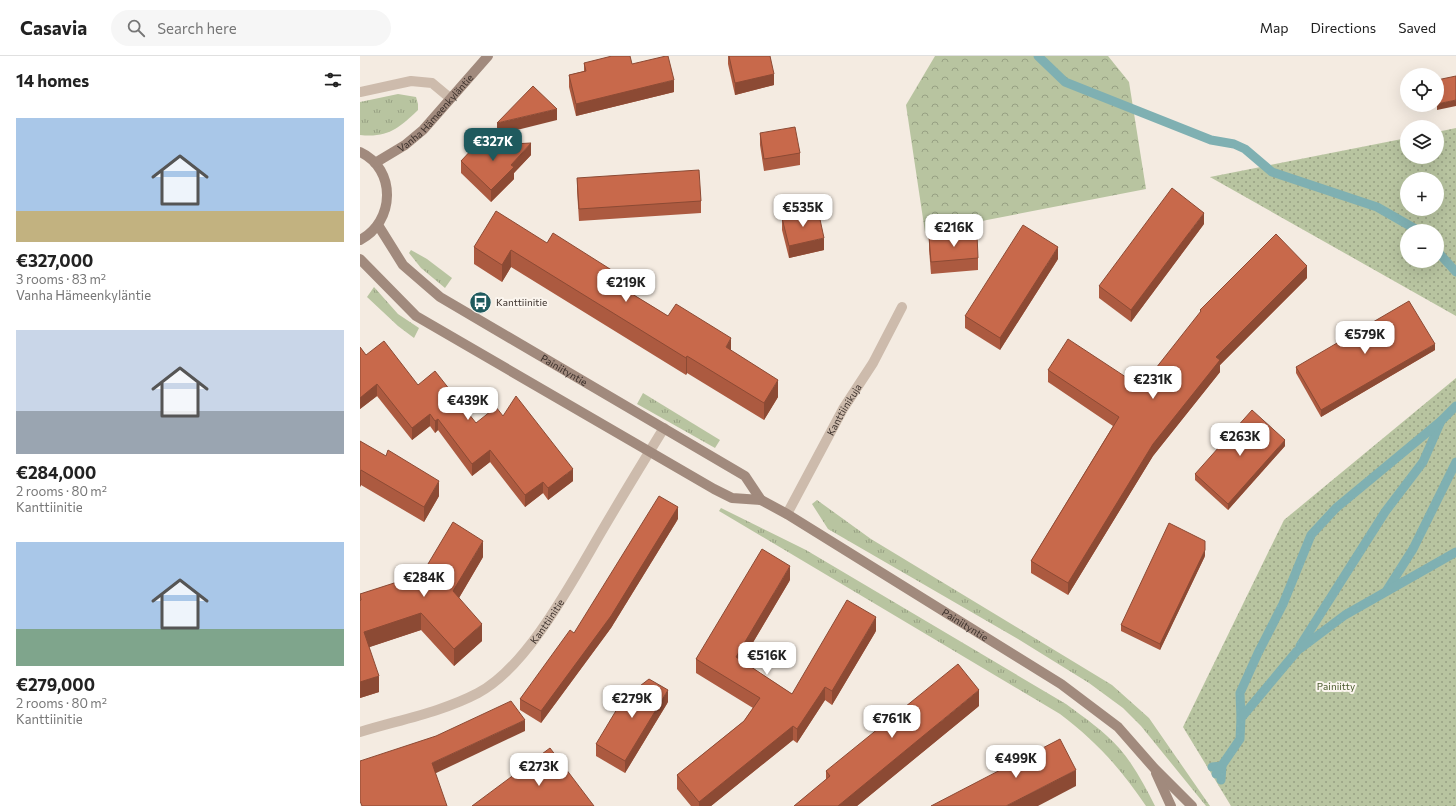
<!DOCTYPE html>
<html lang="en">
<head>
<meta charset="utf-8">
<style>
	body { margin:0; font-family:Commissioner,sans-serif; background:#f6f6f6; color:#222; height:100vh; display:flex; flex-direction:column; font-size:15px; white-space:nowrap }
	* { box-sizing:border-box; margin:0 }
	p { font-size:13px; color:#767676 }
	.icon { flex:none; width:22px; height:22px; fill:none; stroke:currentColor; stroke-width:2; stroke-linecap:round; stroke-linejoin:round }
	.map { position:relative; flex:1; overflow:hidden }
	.panel { display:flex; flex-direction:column; background:#fff; width:360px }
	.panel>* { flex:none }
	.tools { position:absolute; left:1040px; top:12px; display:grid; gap:8px }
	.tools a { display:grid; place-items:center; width:44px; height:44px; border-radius:50%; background:#fff; box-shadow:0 4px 16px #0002; font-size:20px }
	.price { position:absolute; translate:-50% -34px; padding:0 9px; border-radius:8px; background:#fff; color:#222; font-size:13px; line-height:26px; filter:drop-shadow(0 1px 2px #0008) }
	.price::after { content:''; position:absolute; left:50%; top:24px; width:12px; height:9px; margin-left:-6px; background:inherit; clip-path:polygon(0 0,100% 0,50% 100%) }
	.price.active { background:#1f5a5e; color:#fff }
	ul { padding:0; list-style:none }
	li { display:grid; align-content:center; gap:8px; height:212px; padding:0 16px }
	li span { display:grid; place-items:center; height:124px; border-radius:0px; color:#555 }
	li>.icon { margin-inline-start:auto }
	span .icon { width:72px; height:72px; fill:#fffc; stroke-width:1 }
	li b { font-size:17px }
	h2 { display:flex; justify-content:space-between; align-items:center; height:48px; padding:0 16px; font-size:17px }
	header { display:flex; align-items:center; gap:24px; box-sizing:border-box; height:56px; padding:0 20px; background:#fff; border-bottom:1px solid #e0e0e0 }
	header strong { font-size:19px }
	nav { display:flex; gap:22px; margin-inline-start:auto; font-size:14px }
	.search { width:280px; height:36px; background:#f6f6f6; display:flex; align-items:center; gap:10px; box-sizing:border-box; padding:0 14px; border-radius:22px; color:#767676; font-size:15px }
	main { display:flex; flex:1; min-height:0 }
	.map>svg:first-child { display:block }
</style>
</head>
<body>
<header>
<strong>Casavia</strong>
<div class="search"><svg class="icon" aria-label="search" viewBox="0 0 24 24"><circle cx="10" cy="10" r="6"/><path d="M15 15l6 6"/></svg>Search here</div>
<nav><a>Map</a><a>Directions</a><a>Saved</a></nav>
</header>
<main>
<section class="panel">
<h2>14 homes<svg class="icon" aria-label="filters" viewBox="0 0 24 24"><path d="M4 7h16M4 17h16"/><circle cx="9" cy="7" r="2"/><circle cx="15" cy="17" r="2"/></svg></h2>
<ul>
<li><span style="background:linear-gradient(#a9c7e8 75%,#c2b280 0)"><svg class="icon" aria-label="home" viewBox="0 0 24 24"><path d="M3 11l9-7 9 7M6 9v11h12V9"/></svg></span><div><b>€327,000</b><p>3 rooms · 83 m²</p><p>Vanha Hämeenkyläntie</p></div></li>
<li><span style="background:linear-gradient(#c9d6e8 65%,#9aa5b1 0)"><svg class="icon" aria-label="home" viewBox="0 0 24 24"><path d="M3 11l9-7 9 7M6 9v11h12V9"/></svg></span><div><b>€284,000</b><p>2 rooms · 80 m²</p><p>Kanttiinitie</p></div></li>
<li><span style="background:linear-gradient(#a9c7e8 70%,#7fa58c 0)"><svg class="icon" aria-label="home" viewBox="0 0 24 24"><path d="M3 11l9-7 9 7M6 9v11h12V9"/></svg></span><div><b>€279,000</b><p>2 rooms · 80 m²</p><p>Kanttiinitie</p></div></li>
</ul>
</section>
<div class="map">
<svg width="1096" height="750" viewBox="0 0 1096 750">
	<defs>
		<pattern id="grass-tufts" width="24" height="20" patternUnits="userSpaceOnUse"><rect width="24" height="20" fill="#b8c4a0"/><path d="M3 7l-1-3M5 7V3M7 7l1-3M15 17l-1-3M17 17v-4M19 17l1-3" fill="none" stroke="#97a083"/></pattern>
		<pattern id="forest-crowns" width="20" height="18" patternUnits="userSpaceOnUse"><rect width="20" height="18" fill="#b8c4a0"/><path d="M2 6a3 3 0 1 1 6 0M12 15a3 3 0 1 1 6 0" fill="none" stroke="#97a083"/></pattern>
		<pattern id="park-dots" width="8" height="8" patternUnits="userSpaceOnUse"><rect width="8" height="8" fill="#b8c4a0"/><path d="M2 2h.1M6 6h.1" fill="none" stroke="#97a083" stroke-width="1.8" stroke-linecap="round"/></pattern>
	</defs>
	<rect width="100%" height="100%" fill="#f4ebe1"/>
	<g fill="url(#grass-tufts)">
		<path d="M38,38L56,41L58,48V54C39,72 28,82 0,79V46Z"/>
		<polygon points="51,194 67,203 92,222 85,232 61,212 49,197"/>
		<polygon points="14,231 38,258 59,272 54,282 38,270 7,241"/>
		<polygon points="283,337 360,384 355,392 277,348"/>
		<polygon points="457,444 511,483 752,629 789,662 850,750 846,750 781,670 763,652 729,627 658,583 468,473 452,448"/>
		<path d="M361,452L446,494L706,648C725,662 744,675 759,692C774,709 785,730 795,750H786C761,713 736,685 700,658L359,455Z"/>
	</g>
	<polygon fill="url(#forest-crowns)" points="575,0 748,0 769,26 786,133 565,176 546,49"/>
	<g fill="url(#park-dots)" fill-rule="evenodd">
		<path d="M1096,72V260L850,121L1047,82V101H1077V76ZM1047,123H1077V153H1047ZM1047,175H1077V205H1047Z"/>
		<polygon points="1096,322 1096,750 871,750 823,671 924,464"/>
	</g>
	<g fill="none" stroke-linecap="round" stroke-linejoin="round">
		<g stroke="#7fb0b2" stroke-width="9">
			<polyline points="678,0 705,26 851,84 874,88 885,93 912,116 1017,151 1059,175"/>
			<polyline points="1077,195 1096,216"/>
			<polyline points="1027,534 1053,493 1096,406"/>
			<polyline points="940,590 1025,456 1063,406 1081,365 1096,350"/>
			<polyline points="881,662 880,637 898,597 923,548 951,479 976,452 1081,365"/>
			<polyline points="852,711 862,710 861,724"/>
			<polyline points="856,718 880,683 881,662 937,595 985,559 1096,496"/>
		</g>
		<g stroke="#cdbbac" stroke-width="10">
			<polyline points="0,36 51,25 72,27 90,42"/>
			<path id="s1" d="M427,458L483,353L513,307L542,251"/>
			<path id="s2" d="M0,676C39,664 82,656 118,637C168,611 214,522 243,473C263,439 283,406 304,372"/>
		</g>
		<g stroke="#a18a7d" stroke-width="10">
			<path d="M0,96C37,113 35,166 0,184"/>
			<path id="s3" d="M15,107L45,89L63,74L128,0"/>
			<path id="s4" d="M18,169L43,209L80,241L385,420L401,444"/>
			<path id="s5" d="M0,203L56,260L354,433L372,442L401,444L427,458L701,628L758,671L794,712L832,750"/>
			<polyline points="796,717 811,750"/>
		</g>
	</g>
	<g fill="#ac5a40">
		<polygon points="368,0 410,0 414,29 375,39 368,8"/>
		<polygon points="224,7 272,8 314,36 216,60 209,31 209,19 224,15"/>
		<polygon points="400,77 440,97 440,109 404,115 400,89"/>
		<polygon points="171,99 154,117 154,123 131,146 101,117 101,105"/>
		<polygon points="217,122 341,145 341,157 219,165 217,134"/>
		<polygon points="422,162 464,194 429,202 422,174"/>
		<polygon points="844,168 771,266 739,242 739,230"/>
		<polygon points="569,181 618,202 618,214 571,218 569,193"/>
		<polygon points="187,187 269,236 308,260 371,295 418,341 404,364 327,317 326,319 151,211 142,226 114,208 114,191"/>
		<polygon points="698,203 640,294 605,272 605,260"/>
		<polygon points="947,222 860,309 860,316 793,400 708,539 671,517 671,505 753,370 688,326 688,314 781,331 840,258 840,254"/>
		<polygon points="0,291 6,299 58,329 116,367 143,360 213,425 188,444 183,437 165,451 130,406 112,420 78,374 75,377 70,370 52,384 17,340 0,353"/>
		<polygon points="1075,294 961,361 936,317 936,311"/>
		<polygon points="0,385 79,440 64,466 1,429 0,431"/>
		<polygon points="925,390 868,454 835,424 835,418"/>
		<polygon points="318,463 251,572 181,667 160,654 160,643 214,577"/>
		<polygon points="845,500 800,594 761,575 761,569"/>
		<polygon points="123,501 99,542 122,585 94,610 61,574 9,591 19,636 0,642 0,538"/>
		<polygon points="430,524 382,605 432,638 516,575 472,649 465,644 437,687 433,684 351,750 331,750 317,733 317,719 384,665 393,652 336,617 336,603"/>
		<polygon points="308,646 265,717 236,700 236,688"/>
		<polygon points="619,650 497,750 434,750 466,724 466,715"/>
	</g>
	<g fill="#8c4a34">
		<polygon points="414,18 414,29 375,39 375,27"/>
		<polygon points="314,24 314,36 216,60 216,48"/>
		<polygon points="1096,44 1096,50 1077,54 1077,48"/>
		<polygon points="197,53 197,64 137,79 137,67"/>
		<polygon points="171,87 171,99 154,117 154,123 131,146 131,134 151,109"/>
		<polygon points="844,157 844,168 771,266 771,254"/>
		<polygon points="464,182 464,194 429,202 429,190"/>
		<polygon points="698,191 698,203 640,294 640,282"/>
		<polygon points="151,194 151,211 142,226 142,209"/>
		<polygon points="947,210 947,222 860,309 860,316 793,400 708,539 708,527 793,388 856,301"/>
		<polygon points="269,225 269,242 264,233"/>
		<polygon points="371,282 371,299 366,291"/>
		<polygon points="1075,288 1075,294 961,361 961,354"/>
		<polygon points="327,300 327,317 326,319 326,302"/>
		<polygon points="418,324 418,341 404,364 404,347"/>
		<polygon points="17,328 17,340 0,353 0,342"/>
		<polygon points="70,358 70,370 52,384 52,372"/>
		<polygon points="78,363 78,374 75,377 75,365"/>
		<polygon points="925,384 925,390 868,454 868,448"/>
		<polygon points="130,394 130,406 112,420 112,408"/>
		<polygon points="213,413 213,425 188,444 188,432"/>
		<polygon points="1,414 1,429 0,431 0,416"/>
		<polygon points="79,425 79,440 64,466 64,451"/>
		<polygon points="183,426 183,437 165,451 165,439"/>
		<polygon points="318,451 318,463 251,572 181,667 181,655"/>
		<polygon points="123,485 123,501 93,552 93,535"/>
		<polygon points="845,494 845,500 800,594 800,588"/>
		<polygon points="430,510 430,524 376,615 376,601"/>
		<polygon points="61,557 61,574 4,593 4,576"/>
		<polygon points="516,561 516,575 472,649 472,635"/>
		<polygon points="122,568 122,585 94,610 94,593"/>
		<polygon points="19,620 19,636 0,642 0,626"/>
		<polygon points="465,631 465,644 437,687 437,673"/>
		<polygon points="308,634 308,646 265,717 265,705"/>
		<polygon points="619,634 619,650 497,750 478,750"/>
		<polygon points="165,664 165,675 72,719 72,707"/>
		<polygon points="433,670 433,684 351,750 339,750 339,746"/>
		<polygon points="716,714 716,730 678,750 646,750"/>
	</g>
	<g fill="#c8694b" stroke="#8c4a34">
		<polygon points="252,0 270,0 272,8 306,0 308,0 314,24 216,48 209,19 226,15 224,7"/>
		<polygon points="369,0 410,0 414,18 375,27"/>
		<polygon points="1096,20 1096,44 1077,48 1077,24"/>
		<polygon points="173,30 197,53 137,67"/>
		<polygon points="435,71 440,97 404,103 400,77"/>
		<polygon points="171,87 151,109 154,111 131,134 101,105 115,90"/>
		<polygon points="339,114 341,145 219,153 217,122"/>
		<polygon points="812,132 844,157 771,254 739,230"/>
		<polygon points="458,154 464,182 429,190 422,162"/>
		<polygon points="136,155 187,187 193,177 269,225 264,233 308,260 316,248 371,282 366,291 418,324 404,347 327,300 326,302 151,194 142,209 114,191"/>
		<polygon points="663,169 698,191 640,282 605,260"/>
		<polygon points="617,178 618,202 571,206 569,181"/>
		<polygon points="916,178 947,210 856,301 860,304 793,388 708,527 671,505 759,361 688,314 708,283 781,331 841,255 840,254"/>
		<polygon points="1049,245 1075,288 961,354 936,311"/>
		<polygon points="24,285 58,329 75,315 116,367 136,351 143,360 156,340 213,413 188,432 183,426 165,439 130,394 112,408 78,363 75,365 70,358 52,372 17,328 0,342 0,291 6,299"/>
		<polygon points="892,354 925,384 868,448 835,418"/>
		<polygon points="0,385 26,400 28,394 79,425 64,451 1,414 0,416"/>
		<polygon points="299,440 318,451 251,560 181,655 160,643 210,574 214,577"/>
		<polygon points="93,466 123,485 93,535 122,568 94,593 61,557 4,576 19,620 0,626 0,545 1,544 0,538 62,518"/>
		<polygon points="809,467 845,485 845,494 800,588 761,569"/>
		<polygon points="402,493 430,510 376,601 432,638 487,544 516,561 472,635 465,631 437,673 433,670 339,746 317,719 384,665 400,642 336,603"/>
		<polygon points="598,608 619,634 478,750 434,750 470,720 466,715"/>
		<polygon points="289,623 308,634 265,705 236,688 263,643"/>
		<polygon points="151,645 165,664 72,707 87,750 2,750 0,745 0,705 76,680"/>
		<polygon points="700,683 716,714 646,750 571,750"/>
		<polygon points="190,692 234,750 112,750"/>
	</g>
	<defs>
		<symbol id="bus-disc" viewBox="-11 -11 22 22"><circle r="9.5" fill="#1f5a5e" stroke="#fbf5ee"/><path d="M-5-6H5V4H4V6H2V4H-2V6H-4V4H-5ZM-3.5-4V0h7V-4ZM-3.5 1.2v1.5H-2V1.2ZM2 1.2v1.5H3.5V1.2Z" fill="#fff"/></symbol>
	</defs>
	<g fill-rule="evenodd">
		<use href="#bus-disc" x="108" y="234" width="25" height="25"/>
	</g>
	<g text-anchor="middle" stroke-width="4" stroke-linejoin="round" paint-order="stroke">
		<g font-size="10" fill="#3b302b" stroke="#fbf5ee">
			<text dy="4" stroke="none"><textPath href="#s3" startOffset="79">Vanha Hämeenkyläntie</textPath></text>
			<text dy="4" stroke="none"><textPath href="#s4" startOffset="240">Painiityntie</textPath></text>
			<text dy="4" stroke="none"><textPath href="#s1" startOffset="119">Kanttiinikuja</textPath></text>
			<text dy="4" stroke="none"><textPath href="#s2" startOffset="225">Kanttiinitie</textPath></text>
			<text dy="4" stroke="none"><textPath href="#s5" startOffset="713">Painiityntie</textPath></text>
		</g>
		<g font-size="10" fill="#3b302b" stroke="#fbf5ee" text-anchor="start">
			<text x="136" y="250">Kanttiinitie</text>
		</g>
		<g font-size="10" fill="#4a5a2e" stroke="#fbf5ee">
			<text x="976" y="634">Painiitty</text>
		</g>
	</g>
</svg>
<div class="tools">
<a><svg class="icon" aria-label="locate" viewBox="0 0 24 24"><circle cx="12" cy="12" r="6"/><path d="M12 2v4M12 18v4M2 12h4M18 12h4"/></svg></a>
<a><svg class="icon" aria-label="layers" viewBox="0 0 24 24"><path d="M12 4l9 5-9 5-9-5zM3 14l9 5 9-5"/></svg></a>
<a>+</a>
<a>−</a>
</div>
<b class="price active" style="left:133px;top:106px">€327K</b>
<b class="price" style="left:443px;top:172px">€535K</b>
<b class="price" style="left:594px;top:192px">€216K</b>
<b class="price" style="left:266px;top:247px">€219K</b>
<b class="price" style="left:1005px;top:299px">€579K</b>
<b class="price" style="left:793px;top:344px">€231K</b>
<b class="price" style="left:108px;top:365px">€439K</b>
<b class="price" style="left:880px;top:401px">€263K</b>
<b class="price" style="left:64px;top:542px">€284K</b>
<b class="price" style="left:407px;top:620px">€516K</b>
<b class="price" style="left:272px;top:663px">€279K</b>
<b class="price" style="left:532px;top:683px">€761K</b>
<b class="price" style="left:656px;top:723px">€499K</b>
<b class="price" style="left:179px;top:731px">€273K</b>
</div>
</main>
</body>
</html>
